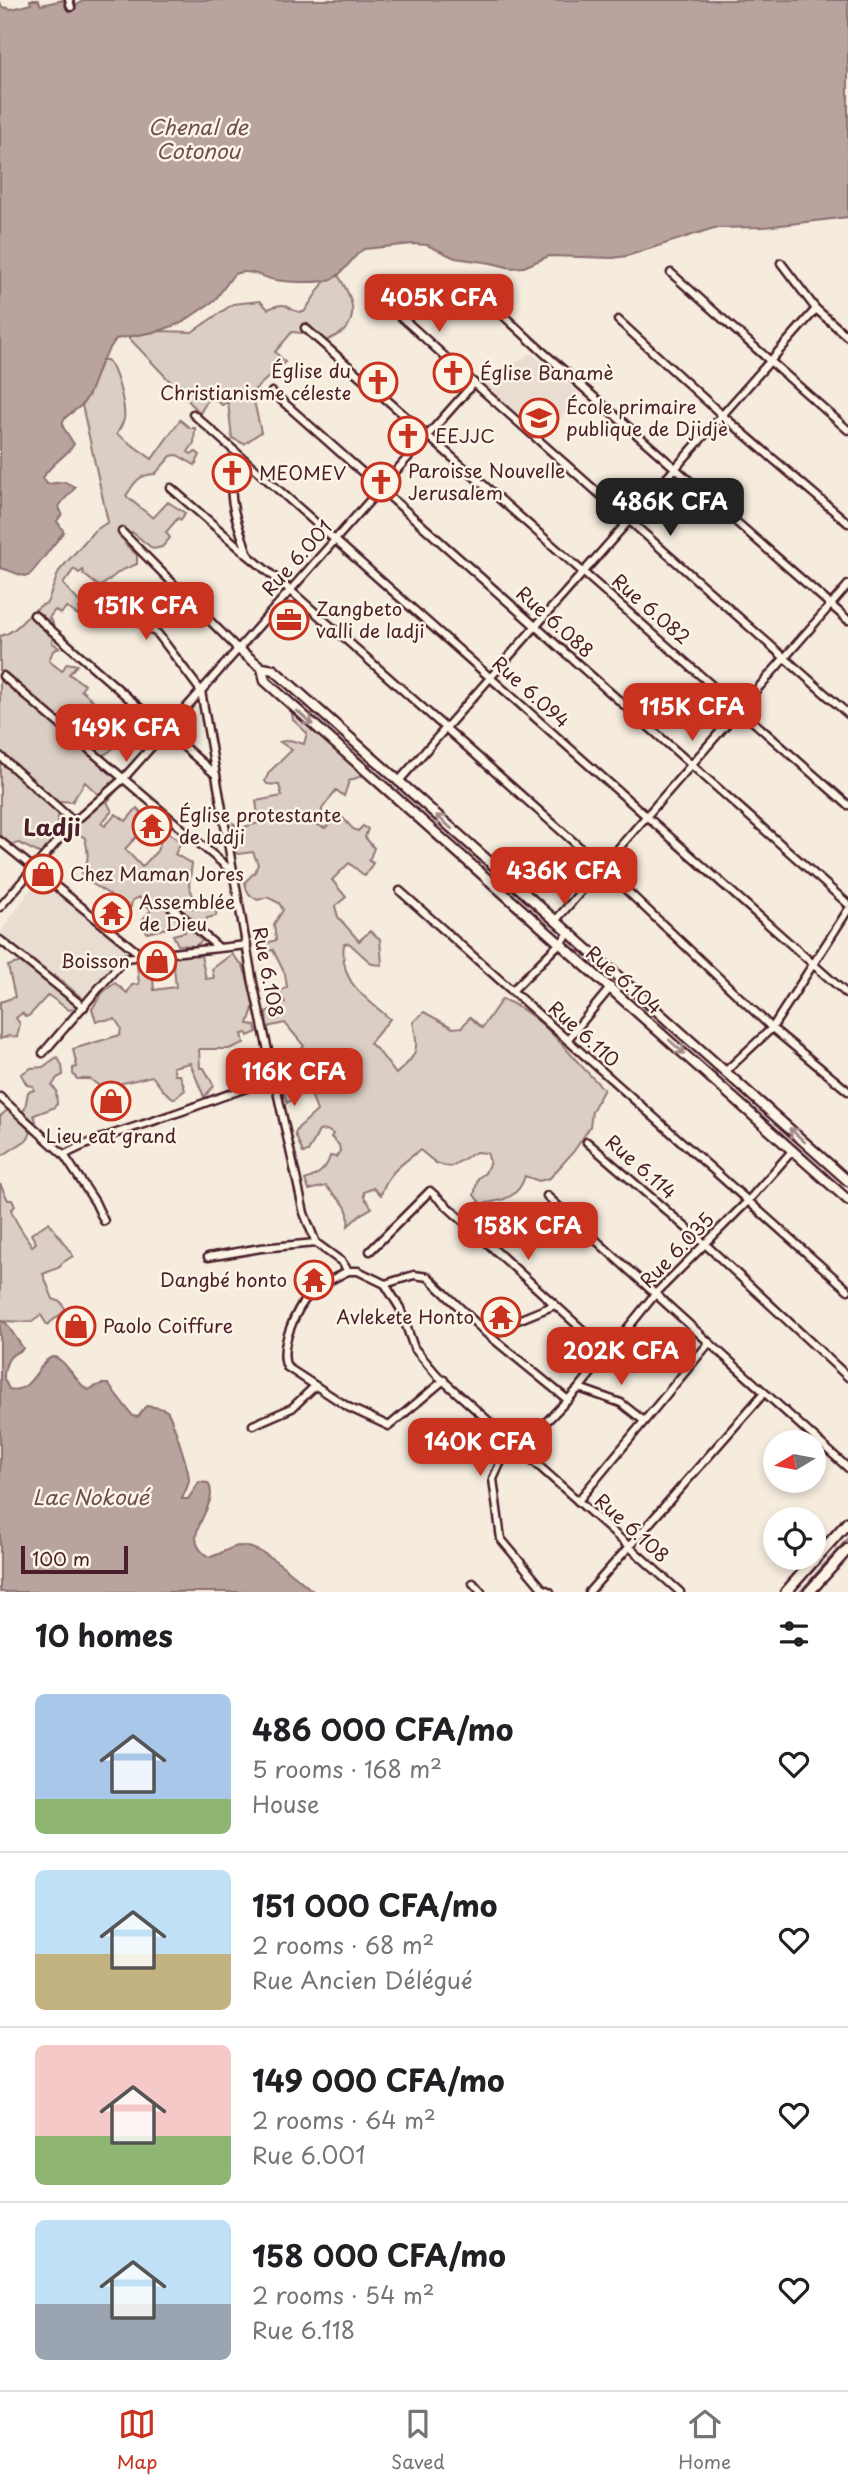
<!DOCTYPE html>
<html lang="en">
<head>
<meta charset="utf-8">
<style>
	body { margin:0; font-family:"Playpen Sans",sans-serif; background:#f2f2f2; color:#202124; height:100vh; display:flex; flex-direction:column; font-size:26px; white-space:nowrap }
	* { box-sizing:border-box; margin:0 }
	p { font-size:23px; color:#757577 }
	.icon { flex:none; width:38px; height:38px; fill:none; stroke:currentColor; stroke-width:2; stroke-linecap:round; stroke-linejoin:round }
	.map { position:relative; height:1592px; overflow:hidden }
	.details { display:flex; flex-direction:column; background:#fff; flex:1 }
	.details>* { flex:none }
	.needle { width:46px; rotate:260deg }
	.fabs { position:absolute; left:763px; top:1430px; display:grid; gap:14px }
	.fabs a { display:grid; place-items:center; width:63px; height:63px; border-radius:50%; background:#fff; box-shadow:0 4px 10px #0003; font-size:35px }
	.scale { position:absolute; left:21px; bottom:18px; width:107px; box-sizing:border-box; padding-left:7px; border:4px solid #4a1f2b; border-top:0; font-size:19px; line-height:24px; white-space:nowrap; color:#4a1f2b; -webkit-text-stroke:5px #fcf5e5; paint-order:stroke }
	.price { position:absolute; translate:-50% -60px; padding:0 16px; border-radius:14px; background:#c8321e; color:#fff; font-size:23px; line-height:46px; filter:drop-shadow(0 2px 4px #0008) }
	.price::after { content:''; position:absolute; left:50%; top:42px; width:21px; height:16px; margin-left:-10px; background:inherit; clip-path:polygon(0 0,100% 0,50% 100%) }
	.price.active { background:#222; color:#fff }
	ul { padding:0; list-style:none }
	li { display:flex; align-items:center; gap:21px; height:175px; padding:0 35px }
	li+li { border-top:2px solid #e0e0e0 }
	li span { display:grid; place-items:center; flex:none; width:196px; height:140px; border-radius:10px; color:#555 }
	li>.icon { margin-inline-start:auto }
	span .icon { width:84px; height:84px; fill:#fffc; stroke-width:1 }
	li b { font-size:30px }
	h2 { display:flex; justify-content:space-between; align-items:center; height:84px; padding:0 35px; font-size:30px }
	.tab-bar { display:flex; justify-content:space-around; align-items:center; height:98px; border-top:2px solid #e0e0e0; background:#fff; font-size:19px; color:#757577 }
	.tab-bar a { display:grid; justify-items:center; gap:4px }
	.tab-bar .active { color:#c8321e }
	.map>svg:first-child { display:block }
</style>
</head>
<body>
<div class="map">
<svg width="848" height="1592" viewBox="0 0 848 1592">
	<rect width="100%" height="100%" fill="#f5ecde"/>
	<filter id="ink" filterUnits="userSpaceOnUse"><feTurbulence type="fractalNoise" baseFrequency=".0143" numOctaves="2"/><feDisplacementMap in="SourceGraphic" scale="14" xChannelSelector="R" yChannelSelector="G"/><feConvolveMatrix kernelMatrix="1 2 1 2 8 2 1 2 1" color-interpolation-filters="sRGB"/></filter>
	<g filter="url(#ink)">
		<g fill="#e8ddd0">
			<polygon points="531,353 580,395 542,440 481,386"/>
			<polygon points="38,879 128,948 85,1002 0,933"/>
		</g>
		<g fill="#dbcec4" stroke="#927678" stroke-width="2">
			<path d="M338,275C348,291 360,311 346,329C342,334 331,338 326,341L315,331L312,334L292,332L275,352L285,362L252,392L261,432L244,444L232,438L228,402L222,405L210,396L200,413L128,337L159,331L192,332L233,304L260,301L268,309C293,298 285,313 304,312L324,282Z"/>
			<path d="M102,360H107C116,367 126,407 124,419C123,423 119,430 117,434L152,459L180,420L190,428H195L194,443L188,452L191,454L196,452L200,455L195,465L177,455L171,456L155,474C138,475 135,482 126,496L153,518L168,502L185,513L181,520L178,518L166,532L170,538L162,547L153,549L132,532L125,544L137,555V564L120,571L100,587L83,574L84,572L83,570L79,573L74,569L63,584L82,605L79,609L82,612L78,615L66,607L61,614L55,610L49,618L53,623V630L37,617L36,623L53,636L52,642L59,648L53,651L49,661L62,671L67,663L77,665L69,674L85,685L81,690L102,708L80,728L93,739L110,724L124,735L110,751L99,758L123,783L107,802L112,811L101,823L105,826L116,814L126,821L137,808L150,822L125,849L142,867L157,851L165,830L181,842L175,854L192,864L189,885L193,896L192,908L217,904L216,916L207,918L204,928V939L195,946L178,945L173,935L185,932L183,924L147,933L143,919L151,910L139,897L132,901L131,907L119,909L110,895L83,878L82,873C90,861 88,851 85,838L77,833C80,817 89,807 99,795L85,782L72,802L61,801L57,824L49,840L54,854L49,858L19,843L6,846L0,841V636C20,632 28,609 47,603L59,571L94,531L108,522L82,405L89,394Z"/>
			<path d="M297,703L301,704L298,712L307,717L319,708L373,754L368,773L349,781L344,796L336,790L322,809V814L316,816L315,824L325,828L340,815L353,829L358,831L363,826L368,829L365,837L374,848L369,861L373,863L365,876L349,863L332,880L346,897L335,906L338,917L359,941L370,931L380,939L382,965L372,964L349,943L344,944C339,983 364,996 390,1019L370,1043L380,1053L396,1074C418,1054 419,1051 413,1022L424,1012L453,1028L462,1027L470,1017L482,1028L502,999C545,1015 571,1059 604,1089L592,1111L590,1127L574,1151L550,1178L539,1181L525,1176C519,1198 502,1201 481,1204L474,1195L478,1178L485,1173L490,1162L487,1153L476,1152L450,1167L436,1163L420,1150C402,1164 387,1173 381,1195L373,1188L364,1192V1197L372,1208L361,1214L348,1226C351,1203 339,1202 326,1186L309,1190L305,1180C317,1176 327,1169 330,1156L336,1157L340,1151L339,1145L331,1137L333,1134L327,1130L319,1131L308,1152L303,1153L295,1134L298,1128L317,1111L311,1094L306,1091L287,1103L281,1081L296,1079L304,1069L295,1057L304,1046L285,1023L267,1027L266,1012L285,1002L279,992L287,987L285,974L273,950L263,952L261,945L276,940L274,924L283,910L279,903L267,897L258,900C249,896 246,891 245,882L255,872L258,864L253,852L238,854L234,852L237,840L233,823L240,828L259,823L256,801L282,796L279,785L267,784L265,781L269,772L292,750L280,742L290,740L304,744L307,733L293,720L291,708Z"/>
			<polygon points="184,954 201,956 206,979 214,978 212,969 232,954 243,966 255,1002 248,1024 255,1025 257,1032 248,1036 247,1033 242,1034 244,1043 229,1049 199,1049 200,1068 204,1068 214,1086 204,1097 190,1063 173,1067 175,1075 180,1075 185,1090 174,1099 163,1090 152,1076 102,1088 90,1079 77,1079 73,1074 73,1068 77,1067 73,1049 120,1035 121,1028 115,1019 96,1021 92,1009 103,992 115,983 127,993 132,985 139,984 137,965 152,967 154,990 176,987 173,958"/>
			<polygon points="24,961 48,982 55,975 83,999 81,1007 69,1010 48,995 30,1015 26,1017 22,1013 16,1018 20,1024 17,1037 9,1036 0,1039 0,1002 15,997 8,966"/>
			<polygon points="57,1057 62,1065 63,1075 57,1078 52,1086 56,1090 57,1104 53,1108 34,1115 36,1121 33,1123 21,1114 25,1108 28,1092 34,1090 33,1086 27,1085 21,1074 31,1068 43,1067"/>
			<polygon points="9,1109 31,1132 28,1139 0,1157 0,1116"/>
			<path d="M0,1184L8,1200H12L15,1206L11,1210C16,1224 24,1233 32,1246L36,1243L31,1234L49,1222L73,1256L62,1263L60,1267L43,1274L53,1299L61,1302L66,1310L47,1325L41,1315L32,1322L0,1321Z"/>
		</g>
		<g fill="#b8a39e" stroke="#8c6e70" stroke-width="2">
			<path d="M30,0H38L41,5L63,0L66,8L75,6L84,0H848V217L764,227L714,228L627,256L613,258L549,256L524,267L511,268L491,263L455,258L427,245L413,244L364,249C351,257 345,273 332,279C321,284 283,282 271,279C258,275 249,269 234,274L215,300L181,323L159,331L116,339L102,360L89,394L82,405L66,417L63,422V427L74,444C66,457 50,464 43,478L47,484L65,482L75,487C72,494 64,497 59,507L62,514L57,521L64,532C58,538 31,576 28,576C19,577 9,569 0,568V2L2,7L12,9L31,4Z"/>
			<path d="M0,1321L6,1323L23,1348L21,1351C8,1354 4,1365 4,1379L9,1389C32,1395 39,1360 52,1357C63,1355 77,1384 88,1390L101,1384H108L133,1416L138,1417L146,1406C153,1407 161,1407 167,1411C172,1416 189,1471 189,1479C189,1486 184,1493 182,1499H188L199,1482L208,1483C223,1506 174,1536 209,1557C220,1556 229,1546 240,1546C264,1546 296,1577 314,1592H0Z"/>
		</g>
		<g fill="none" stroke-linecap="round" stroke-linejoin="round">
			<polyline stroke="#8c6e70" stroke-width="2" points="800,1592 848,1538"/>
			<defs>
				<g id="minor">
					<polyline points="69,0 71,7"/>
					<polyline points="781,263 816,309 848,337"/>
					<polyline points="671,273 848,430"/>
					<polyline points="469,284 544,353 848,620"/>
					<polyline points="387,304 474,383 848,714"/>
					<polyline points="618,320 722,415 848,523"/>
					<polyline points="305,328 848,805"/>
					<polyline points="272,392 848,904"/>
					<polyline points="193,414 848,995"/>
					<path d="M245,460C240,467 233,475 232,484C229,506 242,534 248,555"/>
					<polyline points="171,488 249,556 290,590 602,867 772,1028 848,1091"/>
					<polyline points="122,532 237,648"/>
					<polyline points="117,607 158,634 201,691 253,983 304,1213 316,1243 342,1262 348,1271 358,1271 385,1284 400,1308 414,1348 437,1375 680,1592"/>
					<polyline points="34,615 216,775"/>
					<polyline points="3,676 233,872"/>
					<polyline points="0,756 74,822"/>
					<polyline points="398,782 816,309"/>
					<polyline points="0,841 142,956"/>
					<polyline points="400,891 848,1290"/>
					<polyline points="169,905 218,947"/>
					<polyline points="0,907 74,822 123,779 474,383"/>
					<polyline points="556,920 848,585"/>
					<polyline points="0,940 84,1007"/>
					<polyline points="512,991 571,932"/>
					<polyline points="567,1040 611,987"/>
					<polyline points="43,1053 125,958 247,945"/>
					<polyline points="727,1070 772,1028 848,910"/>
					<polyline points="0,1097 64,1155 95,1202 104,1221"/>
					<polyline points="587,1142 705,1244 848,1377"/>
					<path d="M64,1155C95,1138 131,1129 165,1117C201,1105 236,1090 273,1080"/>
					<polyline points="547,1196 848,1468"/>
					<polyline points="370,1251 430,1191 608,1353"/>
					<polyline points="208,1257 261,1248 316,1243"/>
					<path d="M348,1271C335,1278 320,1284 310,1294C296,1308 278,1349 287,1367L348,1407L389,1426L444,1380"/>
					<polyline points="385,1284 414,1275 428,1277 486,1333 568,1400"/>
					<polyline points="486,1333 555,1305"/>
					<polyline points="579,1388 621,1403 644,1421"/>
					<polyline points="253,1425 292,1408 315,1386"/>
					<polyline points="512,1443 503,1457 493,1479 501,1539 542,1588 550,1592"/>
					<polyline points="520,1449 579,1388 656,1293 748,1201 793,1150"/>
					<polyline points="578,1501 709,1343"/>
					<polyline points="473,1583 481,1592"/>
					<polyline points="589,1592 764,1393"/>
				</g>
				<g id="tertiary">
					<polyline points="237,648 262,668 274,670 848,1181"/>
					<polyline points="262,668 265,681 848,1200"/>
				</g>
				<g id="secondary">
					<polyline points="786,1592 848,1522"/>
					<polyline points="809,1592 848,1549"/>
				</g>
			</defs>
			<use href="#minor" stroke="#4a1f2b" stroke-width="11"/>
			<use href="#tertiary" stroke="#4a1f2b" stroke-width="13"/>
			<use href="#secondary" stroke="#4a1f2b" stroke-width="14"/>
			<use href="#minor" stroke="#fcf5e5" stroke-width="6"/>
			<use href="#tertiary" stroke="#fcf5e5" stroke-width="8"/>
			<use href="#secondary" stroke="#fcf5e5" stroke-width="9"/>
		</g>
		<defs><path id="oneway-shaft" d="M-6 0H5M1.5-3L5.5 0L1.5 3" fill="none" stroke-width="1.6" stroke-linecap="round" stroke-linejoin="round" transform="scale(1.75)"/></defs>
		<g stroke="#a38a88">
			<use href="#oneway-shaft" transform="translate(305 718) rotate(42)"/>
			<use href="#oneway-shaft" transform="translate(444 822) rotate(-139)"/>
			<use href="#oneway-shaft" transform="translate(677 1047) rotate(42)"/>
			<use href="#oneway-shaft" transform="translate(797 1135) rotate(-138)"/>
		</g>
	</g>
	<defs>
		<symbol id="church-ring" viewBox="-11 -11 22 22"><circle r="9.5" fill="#fcf5e5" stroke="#c8321e" stroke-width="1.5"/><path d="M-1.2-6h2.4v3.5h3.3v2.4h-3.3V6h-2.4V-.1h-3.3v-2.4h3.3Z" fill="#c8321e"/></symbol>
		<symbol id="school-ring" viewBox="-11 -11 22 22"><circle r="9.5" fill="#fcf5e5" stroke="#c8321e" stroke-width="1.5"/><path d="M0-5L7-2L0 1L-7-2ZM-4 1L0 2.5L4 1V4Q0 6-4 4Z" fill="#c8321e"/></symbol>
		<symbol id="office-ring" viewBox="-11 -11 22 22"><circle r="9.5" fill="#fcf5e5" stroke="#c8321e" stroke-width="1.5"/><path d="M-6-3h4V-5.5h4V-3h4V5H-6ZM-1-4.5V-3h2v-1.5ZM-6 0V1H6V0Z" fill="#c8321e"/></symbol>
		<symbol id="temple-ring" viewBox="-11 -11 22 22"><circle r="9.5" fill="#fcf5e5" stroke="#c8321e" stroke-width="1.5"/><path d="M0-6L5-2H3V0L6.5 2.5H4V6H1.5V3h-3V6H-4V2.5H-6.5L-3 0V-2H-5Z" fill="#c8321e"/></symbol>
		<symbol id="shop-ring" viewBox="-11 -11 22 22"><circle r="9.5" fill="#fcf5e5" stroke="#c8321e" stroke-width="1.5"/><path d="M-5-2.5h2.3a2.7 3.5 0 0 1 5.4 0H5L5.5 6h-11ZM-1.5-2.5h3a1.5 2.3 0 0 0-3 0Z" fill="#c8321e"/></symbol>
	</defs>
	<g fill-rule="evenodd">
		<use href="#church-ring" x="431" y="351" width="44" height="44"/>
		<use href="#church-ring" x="356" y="360" width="44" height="44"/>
		<use href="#school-ring" x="517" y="396" width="44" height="44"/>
		<use href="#church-ring" x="386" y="414" width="44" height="44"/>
		<use href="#church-ring" x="210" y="451" width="44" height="44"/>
		<use href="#church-ring" x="359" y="460" width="44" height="44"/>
		<use href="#office-ring" x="267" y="598" width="44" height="44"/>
		<use href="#temple-ring" x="130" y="804" width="44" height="44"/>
		<use href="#shop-ring" x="21" y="852" width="44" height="44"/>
		<use href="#temple-ring" x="90" y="891" width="44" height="44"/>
		<use href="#shop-ring" x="135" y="939" width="44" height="44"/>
		<use href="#shop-ring" x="89" y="1079" width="44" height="44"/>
		<use href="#temple-ring" x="292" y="1258" width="44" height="44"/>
		<use href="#temple-ring" x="479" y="1295" width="44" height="44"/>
		<use href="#shop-ring" x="54" y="1304" width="44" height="44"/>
	</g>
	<g text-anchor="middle" stroke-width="5" stroke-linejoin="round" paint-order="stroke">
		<g font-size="19" fill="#4a1f2b" stroke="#fcf5e5" text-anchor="start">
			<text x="351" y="378" text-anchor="end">Église du<tspan x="351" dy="22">Christianisme céleste</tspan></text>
			<text x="480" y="380">Église Banamè</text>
			<text x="566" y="414">École primaire<tspan x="566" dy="22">publique de Djidjè</tspan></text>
			<text x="435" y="443">EEJJC</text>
			<text x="408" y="478">Paroisse Nouvelle<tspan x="408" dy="22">Jerusalem</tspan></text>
			<text x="259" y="480">MEOMEV</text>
			<text x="316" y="616">Zangbeto<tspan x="316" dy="22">valli de ladji</tspan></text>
			<text x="179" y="822">Église protestante<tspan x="179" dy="22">de ladji</tspan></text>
			<text x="70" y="881">Chez Maman Jores</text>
			<text x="139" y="909">Assemblée<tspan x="139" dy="22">de Dieu</tspan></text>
			<text x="130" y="968" text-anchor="end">Boisson</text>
			<text x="111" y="1143" text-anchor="middle">Lieu eat grand</text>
			<text x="287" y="1287" text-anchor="end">Dangbé honto</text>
			<text x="474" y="1324" text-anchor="end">Avlekete Honto</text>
			<text x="103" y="1333">Paolo Coiffure</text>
		</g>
		<g font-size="19" fill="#4a1f2b" stroke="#fcf5e5">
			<text transform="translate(297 558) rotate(-48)" y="7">Rue 6.001</text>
			<text transform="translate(651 609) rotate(41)" y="7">Rue 6.082</text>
			<text transform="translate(555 622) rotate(42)" y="7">Rue 6.088</text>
			<text transform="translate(531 692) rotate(42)" y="7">Rue 6.094</text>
			<text transform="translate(268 972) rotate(79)" y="7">Rue 6.108</text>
			<text transform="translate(624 980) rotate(41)" y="7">Rue 6.104</text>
			<text transform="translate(584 1034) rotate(42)" y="7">Rue 6.110</text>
			<text transform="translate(641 1167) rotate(41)" y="7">Rue 6.114</text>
			<text transform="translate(677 1250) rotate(-46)" y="7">Rue 6.035</text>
			<text transform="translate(632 1528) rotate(42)" y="7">Rue 6.108</text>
		</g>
		<g font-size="21" font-style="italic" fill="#704d53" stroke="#fcf5e5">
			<text x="198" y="135">Chenal de<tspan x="198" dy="24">Cotonou</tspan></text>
			<text x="91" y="1505">Lac Nokoué</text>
		</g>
		<g font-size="23" font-weight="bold" fill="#4a1f2b" stroke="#fcf5e5">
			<text x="52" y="836">Ladji</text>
		</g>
	</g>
</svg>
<div class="fabs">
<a><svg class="needle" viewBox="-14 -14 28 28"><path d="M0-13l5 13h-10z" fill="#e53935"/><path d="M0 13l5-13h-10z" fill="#757577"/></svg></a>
<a><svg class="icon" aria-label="locate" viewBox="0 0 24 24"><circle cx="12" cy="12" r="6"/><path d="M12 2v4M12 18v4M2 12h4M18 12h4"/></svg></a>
</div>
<div class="scale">100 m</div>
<b class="price" style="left:439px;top:334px">405K CFA</b>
<b class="price active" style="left:670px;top:538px">486K CFA</b>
<b class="price" style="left:146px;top:642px">151K CFA</b>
<b class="price" style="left:692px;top:743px">115K CFA</b>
<b class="price" style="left:126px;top:764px">149K CFA</b>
<b class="price" style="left:564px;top:907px">436K CFA</b>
<b class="price" style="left:294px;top:1108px">116K CFA</b>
<b class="price" style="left:528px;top:1262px">158K CFA</b>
<b class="price" style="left:621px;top:1387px">202K CFA</b>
<b class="price" style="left:480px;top:1478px">140K CFA</b>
</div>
<section class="details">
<h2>10 homes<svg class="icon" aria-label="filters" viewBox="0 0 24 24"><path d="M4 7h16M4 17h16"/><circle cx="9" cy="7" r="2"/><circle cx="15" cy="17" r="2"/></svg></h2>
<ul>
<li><span style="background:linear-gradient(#a9c7e8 75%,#8fb573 0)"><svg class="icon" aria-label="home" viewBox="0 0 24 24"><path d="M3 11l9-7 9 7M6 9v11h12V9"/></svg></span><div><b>486 000 CFA/mo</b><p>5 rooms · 168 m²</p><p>House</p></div><svg class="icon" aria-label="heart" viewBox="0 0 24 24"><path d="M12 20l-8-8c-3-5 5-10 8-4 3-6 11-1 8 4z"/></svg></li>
<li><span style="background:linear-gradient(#bfe0f5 60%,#c2b280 0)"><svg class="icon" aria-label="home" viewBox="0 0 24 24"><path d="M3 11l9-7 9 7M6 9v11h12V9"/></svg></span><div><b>151 000 CFA/mo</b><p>2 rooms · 68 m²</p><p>Rue Ancien Délégué</p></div><svg class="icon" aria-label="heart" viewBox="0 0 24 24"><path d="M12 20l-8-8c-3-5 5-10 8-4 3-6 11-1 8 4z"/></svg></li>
<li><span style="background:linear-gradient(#f6c9c9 65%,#8fb573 0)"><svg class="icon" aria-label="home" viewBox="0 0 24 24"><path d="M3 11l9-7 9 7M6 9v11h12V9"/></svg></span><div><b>149 000 CFA/mo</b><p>2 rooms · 64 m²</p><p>Rue 6.001</p></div><svg class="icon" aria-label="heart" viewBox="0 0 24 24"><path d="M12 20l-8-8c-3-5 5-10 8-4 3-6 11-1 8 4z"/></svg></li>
<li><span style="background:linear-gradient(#bfe0f5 60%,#9aa5b1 0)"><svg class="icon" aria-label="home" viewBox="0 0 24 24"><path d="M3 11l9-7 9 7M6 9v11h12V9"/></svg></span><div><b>158 000 CFA/mo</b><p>2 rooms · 54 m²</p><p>Rue 6.118</p></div><svg class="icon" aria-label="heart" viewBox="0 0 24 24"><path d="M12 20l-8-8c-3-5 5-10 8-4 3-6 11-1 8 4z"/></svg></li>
</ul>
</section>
<nav class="tab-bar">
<a class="active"><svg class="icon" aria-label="map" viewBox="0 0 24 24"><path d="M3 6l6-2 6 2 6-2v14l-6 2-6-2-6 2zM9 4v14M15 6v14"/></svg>Map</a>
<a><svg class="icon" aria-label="saved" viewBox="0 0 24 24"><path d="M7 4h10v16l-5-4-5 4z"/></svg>Saved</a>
<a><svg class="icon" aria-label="home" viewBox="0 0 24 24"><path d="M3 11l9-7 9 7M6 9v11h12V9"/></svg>Home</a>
</nav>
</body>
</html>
